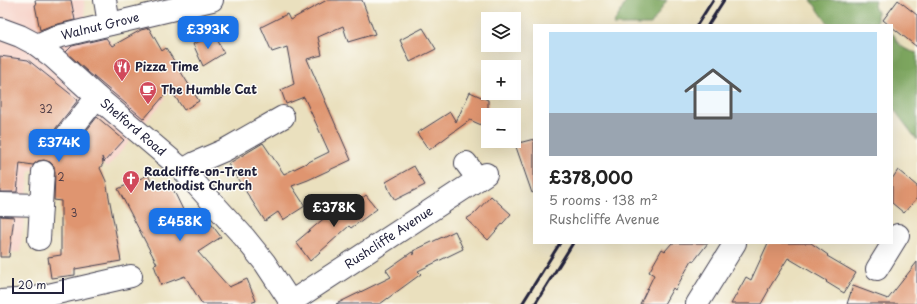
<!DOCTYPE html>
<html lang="en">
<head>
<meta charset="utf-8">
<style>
	body { margin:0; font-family:"Playpen Sans",sans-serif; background:#f6f6f6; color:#222; height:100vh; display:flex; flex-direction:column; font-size:15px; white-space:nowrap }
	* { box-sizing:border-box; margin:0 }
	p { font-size:13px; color:#767676 }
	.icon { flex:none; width:22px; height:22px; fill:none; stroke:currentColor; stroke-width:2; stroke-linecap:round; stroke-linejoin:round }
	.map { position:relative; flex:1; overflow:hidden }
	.sheet { position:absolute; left:533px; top:24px; width:360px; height:220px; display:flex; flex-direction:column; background:#fff; border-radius:0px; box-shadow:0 4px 16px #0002 }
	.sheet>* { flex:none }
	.tools { position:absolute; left:481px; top:12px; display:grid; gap:8px }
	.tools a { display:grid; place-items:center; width:40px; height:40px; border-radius:0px; background:#fff; box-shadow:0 4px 16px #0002; font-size:20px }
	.scale { position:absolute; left:12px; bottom:10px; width:52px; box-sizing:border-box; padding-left:4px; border:2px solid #22223b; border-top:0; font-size:11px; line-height:14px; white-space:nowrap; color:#22223b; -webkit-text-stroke:3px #fdfcf7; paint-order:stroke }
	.price { position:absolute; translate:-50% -34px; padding:0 9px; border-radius:8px; background:#1a73e8; color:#fff; font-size:13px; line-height:26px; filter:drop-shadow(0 1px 2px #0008) }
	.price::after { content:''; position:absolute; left:50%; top:24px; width:12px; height:9px; margin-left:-6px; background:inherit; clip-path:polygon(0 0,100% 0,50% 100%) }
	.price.selected { background:#222; color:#fff }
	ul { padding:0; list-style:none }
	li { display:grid; align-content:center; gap:8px; height:212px; padding:0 16px }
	li span { display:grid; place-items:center; height:124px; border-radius:0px; color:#555 }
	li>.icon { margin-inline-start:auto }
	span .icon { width:72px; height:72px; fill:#fffc; stroke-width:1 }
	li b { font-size:17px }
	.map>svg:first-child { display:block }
</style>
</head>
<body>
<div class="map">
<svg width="917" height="304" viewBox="0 0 917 304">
	<rect width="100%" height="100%" fill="#fdfcf7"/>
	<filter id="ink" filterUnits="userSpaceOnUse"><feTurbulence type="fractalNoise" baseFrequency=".025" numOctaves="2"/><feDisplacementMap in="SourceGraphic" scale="8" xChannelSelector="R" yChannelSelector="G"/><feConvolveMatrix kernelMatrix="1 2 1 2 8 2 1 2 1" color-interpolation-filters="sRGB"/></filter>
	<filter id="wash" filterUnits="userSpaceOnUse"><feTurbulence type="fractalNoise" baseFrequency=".012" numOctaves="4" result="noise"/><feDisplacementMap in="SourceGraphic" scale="16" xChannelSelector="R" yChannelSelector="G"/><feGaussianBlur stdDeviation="0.9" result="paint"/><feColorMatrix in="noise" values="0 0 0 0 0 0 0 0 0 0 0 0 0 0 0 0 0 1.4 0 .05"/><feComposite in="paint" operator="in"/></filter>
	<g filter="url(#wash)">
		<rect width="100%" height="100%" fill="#eae0be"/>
		<polygon fill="#f7d1c7" points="0,0 84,0 85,13 91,39 106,35 130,68 166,98 107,168 94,156 74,165 30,170 20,252 0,252"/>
		<g fill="#7da65e" stroke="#50644c">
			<polygon points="627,0 667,0 651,25 613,25"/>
			<polygon points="811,0 875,0 874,6 877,12 877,24 879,25 829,25"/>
			<path d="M892,33C895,35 895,38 897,41C902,49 910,51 917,53V140L892,107Z"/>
		</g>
		<g id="blocks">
			<g fill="#df956f">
				<polygon points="35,0 71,0 75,20 50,26 40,30 35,5 36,5"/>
				<polygon points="327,0 362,0 375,34 348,42 343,26 318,37 322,55 307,59 351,160 308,180 292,186 305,206 283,220 278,212 265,221 228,164 263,143 284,174 329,152 304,97 286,104 281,90 294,84 287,47 272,52 261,27 287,14 290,20"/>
				<polygon points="898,0 917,15 917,47 892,27 892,25 889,25 883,20"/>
				<polygon points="149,28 162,51 166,48 199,101 184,110 170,89 144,119 88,72 66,52 72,46 106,38 112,46 141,30"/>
				<polygon points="423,28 436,49 410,62 400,40"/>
				<polygon points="215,35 224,53 203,66 193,44"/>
				<polygon points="0,56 28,60 78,100 56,128 54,134 55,141 59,146 65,148 71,147 76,144 97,117 124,140 104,162 102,157 103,164 100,168 106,181 121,261 75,269 75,275 51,278 48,257 61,255 61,201 54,200 55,173 54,166 50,162 44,160 38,161 33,165 20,163 17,192 0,192"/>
				<polygon points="470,92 488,100 488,128 470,120 429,150 417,133 450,112 456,122"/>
				<polygon points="534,139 534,192 532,193 515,144"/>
				<polygon points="414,166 425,185 395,200 390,192 386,182"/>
				<polygon points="898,170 917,186 917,198 904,213 892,203 892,179"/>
				<polygon points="148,175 151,181 167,186 171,185 186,216 191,212 195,217 200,214 203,218 206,217 221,237 198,252 229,287 247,279 256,301 247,304 202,304 185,276 161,285 154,265 157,264 118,189"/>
				<polygon points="366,195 377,209 351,228 349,226 310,261 296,242 328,215 334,221"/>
				<polygon points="491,196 511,214 488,240 466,219 474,214"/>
				<polygon points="0,216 14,217 9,257 0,257"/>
				<polygon points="455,231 463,249 418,271 421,274 380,304 336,304 391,277 386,270 412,252 414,255 413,251"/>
				<polygon points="672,243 708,243 694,261 692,260 675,290 673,288 664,304 640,304 654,275 649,272 662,249 665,251"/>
				<polygon points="768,243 811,243 828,255 827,256 856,273 844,293 826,282 827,281 788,258 768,290 769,290 761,304 731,304 746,277 751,280"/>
				<polygon points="917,262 917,304 847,304 853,286 888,299"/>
			</g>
		</g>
	</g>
	<g filter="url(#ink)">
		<use href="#blocks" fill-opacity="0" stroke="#403e4f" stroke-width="1"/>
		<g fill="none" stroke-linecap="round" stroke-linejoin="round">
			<defs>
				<g id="minor">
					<polyline points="105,0 109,24"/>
					<path id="s1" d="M1,29L20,36L37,45L54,58L97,97L183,170L244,237L265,263L292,304"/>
					<path id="s2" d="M37,45L53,38L81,31L212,0"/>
					<polyline points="66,136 97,97"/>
					<polyline points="466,163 478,179"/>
					<polyline points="183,170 195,163 225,150 283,117"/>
					<polyline points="0,204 41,205"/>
					<polyline points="39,239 43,172"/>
					<polyline points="877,269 898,235"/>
					<polyline points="0,301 31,299 131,276"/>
					<path id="s3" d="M291,302L486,174"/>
					<polyline points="697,304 735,243"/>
				</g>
			</defs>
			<use href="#minor" stroke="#403e4f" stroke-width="24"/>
			<use href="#minor" stroke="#fff" stroke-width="22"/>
			<g stroke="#22223b" stroke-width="3">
				<polyline points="697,25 713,0"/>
				<polyline points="708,25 724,0"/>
				<polyline points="522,304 560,243"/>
				<polyline points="535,304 573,243"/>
			</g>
		</g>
	</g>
	<defs>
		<symbol id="restaurant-pin" viewBox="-11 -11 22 30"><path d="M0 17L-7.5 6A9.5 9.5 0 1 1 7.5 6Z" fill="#d1495b" stroke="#fdfcf7"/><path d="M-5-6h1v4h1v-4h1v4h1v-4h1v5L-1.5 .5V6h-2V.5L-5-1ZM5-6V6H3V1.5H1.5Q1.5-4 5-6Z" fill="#fff"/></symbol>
		<symbol id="cafe-pin" viewBox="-11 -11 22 30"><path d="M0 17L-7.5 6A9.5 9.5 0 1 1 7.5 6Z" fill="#d1495b" stroke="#fdfcf7"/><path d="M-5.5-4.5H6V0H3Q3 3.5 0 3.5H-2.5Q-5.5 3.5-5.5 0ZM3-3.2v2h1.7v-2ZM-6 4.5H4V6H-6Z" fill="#fff"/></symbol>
		<symbol id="church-pin" viewBox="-11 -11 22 30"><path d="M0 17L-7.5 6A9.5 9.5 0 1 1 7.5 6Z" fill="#d1495b" stroke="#fdfcf7"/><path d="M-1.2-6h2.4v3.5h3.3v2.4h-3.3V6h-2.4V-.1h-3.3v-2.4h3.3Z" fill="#fff"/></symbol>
	</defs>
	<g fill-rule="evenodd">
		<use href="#restaurant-pin" x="112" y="57" width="20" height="27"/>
		<use href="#cafe-pin" x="138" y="80" width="20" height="27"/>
		<use href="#church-pin" x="121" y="169" width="20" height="27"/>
	</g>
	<g text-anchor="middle" stroke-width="3" stroke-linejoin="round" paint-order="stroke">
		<g font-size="10" fill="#513f48">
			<text x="46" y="113">32</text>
			<text x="61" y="181">2</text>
			<text x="74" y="217">3</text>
		</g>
		<g font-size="12" fill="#22223b" stroke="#fdfcf7">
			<text dy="4" stroke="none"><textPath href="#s2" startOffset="66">Walnut Grove</textPath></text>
			<text dy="4" stroke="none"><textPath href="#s1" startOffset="166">Shelford Road</textPath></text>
			<text dy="4" stroke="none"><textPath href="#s3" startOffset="117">Rushcliffe Avenue</textPath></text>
		</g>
		<g font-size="12" font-weight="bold" fill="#22223b" stroke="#fdfcf7" text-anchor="start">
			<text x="135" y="71">Pizza Time</text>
			<text x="161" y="94">The Humble Cat</text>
			<text x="144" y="176">Radcliffe-on-Trent<tspan x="144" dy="14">Methodist Church</tspan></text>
		</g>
	</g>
</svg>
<div class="tools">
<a><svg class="icon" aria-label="layers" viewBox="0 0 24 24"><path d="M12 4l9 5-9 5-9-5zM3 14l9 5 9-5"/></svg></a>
<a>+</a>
<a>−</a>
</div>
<div class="scale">20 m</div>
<b class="price" style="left:208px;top:50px">£393K</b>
<b class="price" style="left:59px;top:163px">£374K</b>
<b class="price selected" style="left:334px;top:228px">£378K</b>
<b class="price" style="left:180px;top:242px">£458K</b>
<section class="sheet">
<ul>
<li><span style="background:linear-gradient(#bfe0f5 65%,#9aa5b1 0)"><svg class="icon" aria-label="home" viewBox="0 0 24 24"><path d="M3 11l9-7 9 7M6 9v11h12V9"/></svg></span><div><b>£378,000</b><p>5 rooms · 138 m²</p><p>Rushcliffe Avenue</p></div></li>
</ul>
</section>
</div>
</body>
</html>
